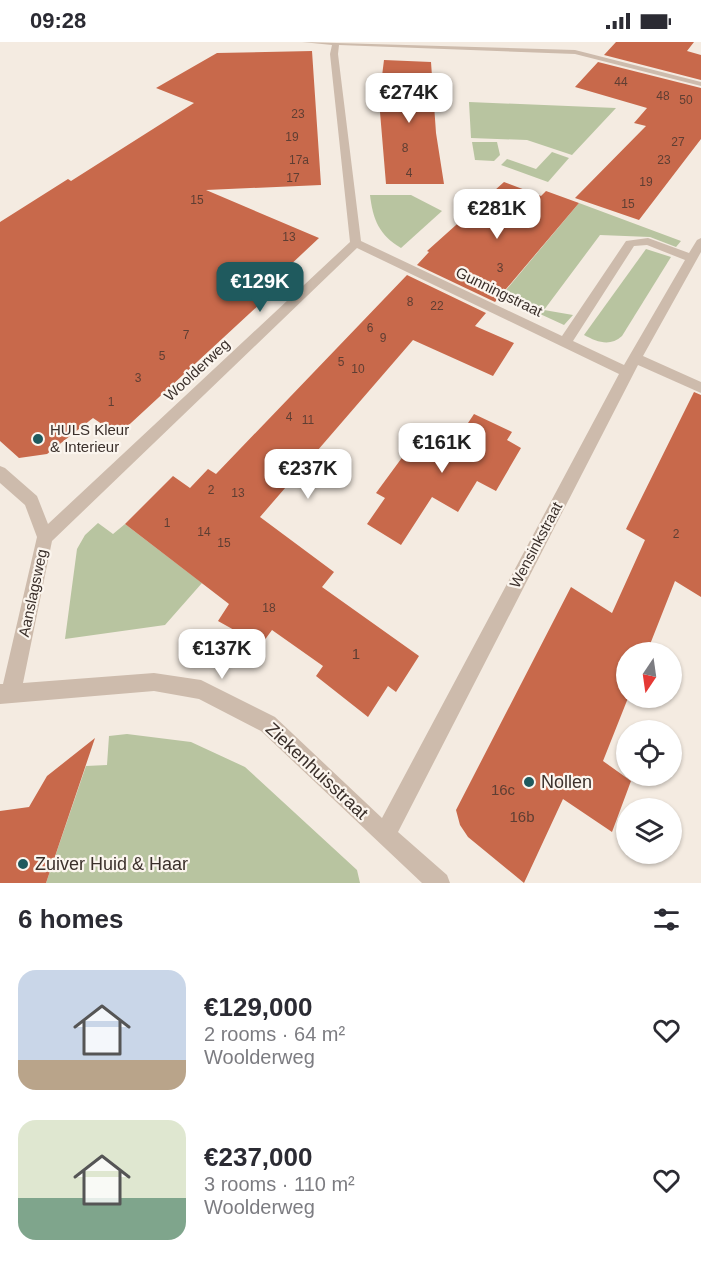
<!DOCTYPE html>
<html lang="en">
<head>
<meta charset="utf-8">
<style>
	body { margin:0; font-family:Arial,sans-serif; background:#f2f2f3; color:#2b2b33; height:100vh; display:flex; flex-direction:column; font-size:22px; white-space:nowrap }
	* { box-sizing:border-box; margin:0 }
	p { font-size:20px; color:#7c7c81 }
	.icon { flex:none; width:33px; height:33px; fill:none; stroke:currentColor; stroke-width:2; stroke-linecap:round; stroke-linejoin:round }
	.map { position:relative; height:841px; overflow:hidden }
	.panel { display:flex; flex-direction:column; background:#fff; flex:1 }
	.panel>* { flex:none }
	.needle { width:39px; rotate:193deg }
	.tools { position:absolute; left:616px; top:600px; display:grid; gap:12px }
	.tools a { display:grid; place-items:center; width:66px; height:66px; border-radius:50%; background:#fff; box-shadow:0 2px 4px #0004; font-size:30px }
	.price { position:absolute; translate:-50% -51px; padding:0 14px; border-radius:12px; background:#fff; color:#222; font-size:20px; line-height:39px; filter:drop-shadow(0 2px 3px #0008) }
	.price::after { content:''; position:absolute; left:50%; top:36px; width:18px; height:14px; margin-left:-9px; background:inherit; clip-path:polygon(0 0,100% 0,50% 100%) }
	.price.current { background:#1f5a5e; color:#fff }
	ul { padding:0; list-style:none }
	li { display:flex; align-items:center; gap:18px; height:150px; padding:0 18px }
	li span { display:grid; place-items:center; flex:none; width:168px; height:120px; border-radius:18px; color:#555 }
	li>.icon { margin-inline-start:auto }
	span .icon { width:72px; height:72px; fill:#fffc; stroke-width:1 }
	li b { font-size:26px }
	h2 { display:flex; justify-content:space-between; align-items:center; height:72px; padding:0 18px; font-size:26px }
	.status { display:flex; justify-content:space-between; align-items:center; height:42px; padding:0 30px; background:#fff; direction:ltr }
	.status svg { height:16px; fill:currentColor }
	.map>svg:first-child { display:block }
</style>
</head>
<body>
<div class="status"><b>09:28</b><svg viewBox="0 0 49 12"><path d="M0 12V9h3v3zM5 12V6h3v6zM10 12V3h3v9zM15 12V0h3v12zM26 1h20v11H26zM47 4h2v5h-2z"/></svg></div>
<div class="map">
<svg width="701" height="841" viewBox="0 0 701 841">
	<rect width="100%" height="100%" fill="#f4ebe1"/>
	<g fill="#b8c4a0">
		<polygon points="469,60 616,66 572,113 527,98 471,96"/>
		<polygon points="472,100 497,100 500,113 494,119 475,118"/>
		<polygon points="552,110 569,116 548,140 501,123 507,117 536,127"/>
		<path d="M370,153H411L442,169L401,206C379,193 373,178 370,153Z"/>
		<polygon points="579,161 681,199 676,205 650,195 600,193 544,268 573,273 564,283 501,254"/>
		<path d="M646,207L671,215L622,294C610,305 597,300 584,293Z"/>
		<polygon points="98,481 113,492 125,482 202,541 165,583 65,597 77,507 85,493"/>
		<polygon points="127,692 191,700 245,725 357,828 360,841 46,841 86,724 107,723 109,694"/>
	</g>
	<g fill="#c8694b">
		<polygon points="616,0 694,0 687,9 701,13 701,38 604,13"/>
		<polygon points="312,9 321,143 206,148 319,196 254,257 262,260 118,393 93,376 47,412 19,416 0,399 0,180 68,137 71,139 194,61 156,46 217,11"/>
		<polygon points="384,18 431,20 436,91 444,142 386,142 379,58"/>
		<polygon points="598,20 701,46 701,97 639,178 575,156 646,84 634,81 647,66 575,45"/>
		<polygon points="504,140 541,154 546,149 579,161 495,260 417,223 429,210 427,209"/>
		<polygon points="407,233 486,271 475,284 514,301 493,334 413,298 260,475 334,530 322,545 419,614 396,650 388,644 368,675 316,634 323,624 272,588 261,603 218,579 229,562 125,482 173,434 190,446 208,427 216,432"/>
		<polygon points="694,350 701,353 701,555 675,539 647,610 627,610 628,656 603,719 631,739 612,790 563,757 524,841 468,795 460,783 456,768 571,545 612,571 645,498 626,487"/>
		<polygon points="474,372 512,390 507,398 521,406 496,449 477,439 458,470 432,455 401,503 367,482 385,456 376,451 426,383 456,399"/>
		<polygon points="95,696 46,841 0,841 0,769 29,765 47,734"/>
	</g>
	<g fill="none" stroke-linecap="round" stroke-linejoin="round">
		<path fill="#cdbbac" fill-rule="evenodd" d="M302,0L575,8L701,40V44L575,12L339,3L338,12L361,199L562,294L626,199L648,196L689,211L697,198L701,196V210L643,314L701,340V351L638,323L398,790L447,833L450,841H422L261,689L199,657L154,649L0,662V642H3L37,495L25,463L0,441V424L5,426L37,454L48,482L350,200L330,12L332,3ZM647,203L685,218L624,323L573,299L634,204ZM357,206L619,332L382,776L275,675L201,638L154,631L23,641L52,499Z"/>
	</g>
	<g fill="#1f5a5e" stroke="#fbf5ee" stroke-width="2">
		<circle cx="38" cy="397" r="6"/>
		<circle cx="529" cy="740" r="6"/>
		<circle cx="23" cy="822" r="6"/>
	</g>
	<g text-anchor="middle" stroke-width="4.5" stroke-linejoin="round" paint-order="stroke">
		<g font-size="12" fill="#5e3e33">
			<text x="621" y="44">44</text>
			<text x="663" y="58">48</text>
			<text x="686" y="62">50</text>
			<text x="298" y="76">23</text>
			<text x="292" y="99">19</text>
			<text x="678" y="104">27</text>
			<text x="405" y="110">8</text>
			<text x="299" y="122">17a</text>
			<text x="664" y="122">23</text>
			<text x="409" y="135">4</text>
			<text x="293" y="140">17</text>
			<text x="646" y="144">19</text>
			<text x="197" y="162">15</text>
			<text x="628" y="166">15</text>
			<text x="289" y="199">13</text>
			<text x="500" y="230">3</text>
			<text x="410" y="264">8</text>
			<text x="437" y="268">22</text>
			<text x="370" y="290">6</text>
			<text x="186" y="297">7</text>
			<text x="383" y="300">9</text>
			<text x="162" y="318">5</text>
			<text x="341" y="324">5</text>
			<text x="358" y="331">10</text>
			<text x="138" y="340">3</text>
			<text x="111" y="364">1</text>
			<text x="289" y="379">4</text>
			<text x="308" y="382">11</text>
			<text x="211" y="452">2</text>
			<text x="238" y="455">13</text>
			<text x="167" y="485">1</text>
			<text x="204" y="494">14</text>
			<text x="676" y="496">2</text>
			<text x="224" y="505">15</text>
			<text x="269" y="570">18</text>
		</g>
		<g font-size="15" fill="#3b302b" stroke="#fbf5ee">
			<text transform="translate(499 250) rotate(26)" y="5">Gunningstraat</text>
			<text transform="translate(197 328) rotate(-43)" y="5">Woolderweg</text>
			<text transform="translate(536 503) rotate(-62)" y="5">Wensinkstraat</text>
			<text transform="translate(33 551) rotate(-78)" y="5">Aanslagsweg</text>
		</g>
		<g font-size="15" fill="#3b302b" stroke="#fbf5ee" text-anchor="start">
			<text x="50" y="393">HULS Kleur<tspan x="50" dy="17">&amp; Interieur</tspan></text>
		</g>
		<g font-size="15" fill="#5e3e33">
			<text x="356" y="617">1</text>
			<text x="503" y="753">16c</text>
			<text x="522" y="780">16b</text>
		</g>
		<g font-size="18" fill="#3b302b" stroke="#fbf5ee">
			<text transform="translate(317 729) rotate(43)" y="6">Ziekenhuisstraat</text>
		</g>
		<g font-size="18" fill="#3b302b" stroke="#fbf5ee" text-anchor="start">
			<text x="541" y="746">Nollen</text>
			<text x="35" y="828">Zuiver Huid &amp; Haar</text>
		</g>
	</g>
</svg>
<div class="tools">
<a><svg class="needle" viewBox="-14 -14 28 28"><path d="M0-13l5 13h-10z" fill="#e53935"/><path d="M0 13l5-13h-10z" fill="#7c7c81"/></svg></a>
<a><svg class="icon" aria-label="locate" viewBox="0 0 24 24"><circle cx="12" cy="12" r="6"/><path d="M12 2v4M12 18v4M2 12h4M18 12h4"/></svg></a>
<a><svg class="icon" aria-label="layers" viewBox="0 0 24 24"><path d="M12 4l9 5-9 5-9-5zM3 14l9 5 9-5"/></svg></a>
</div>
<b class="price" style="left:409px;top:82px">€274K</b>
<b class="price" style="left:497px;top:198px">€281K</b>
<b class="price current" style="left:260px;top:271px">€129K</b>
<b class="price" style="left:442px;top:432px">€161K</b>
<b class="price" style="left:308px;top:458px">€237K</b>
<b class="price" style="left:222px;top:638px">€137K</b>
</div>
<section class="panel">
<h2>6 homes<svg class="icon" aria-label="filters" viewBox="0 0 24 24"><path d="M4 7h16M4 17h16"/><circle cx="9" cy="7" r="2"/><circle cx="15" cy="17" r="2"/></svg></h2>
<ul>
<li><span style="background:linear-gradient(#c9d6e8 75%,#b9a48a 0)"><svg class="icon" aria-label="home" viewBox="0 0 24 24"><path d="M3 11l9-7 9 7M6 9v11h12V9"/></svg></span><div><b>€129,000</b><p>2 rooms · 64 m²</p><p>Woolderweg</p></div><svg class="icon" aria-label="heart" viewBox="0 0 24 24"><path d="M12 20l-8-8c-3-5 5-10 8-4 3-6 11-1 8 4z"/></svg></li>
<li><span style="background:linear-gradient(#dfe7d0 65%,#7fa58c 0)"><svg class="icon" aria-label="home" viewBox="0 0 24 24"><path d="M3 11l9-7 9 7M6 9v11h12V9"/></svg></span><div><b>€237,000</b><p>3 rooms · 110 m²</p><p>Woolderweg</p></div><svg class="icon" aria-label="heart" viewBox="0 0 24 24"><path d="M12 20l-8-8c-3-5 5-10 8-4 3-6 11-1 8 4z"/></svg></li>
</ul>
</section>
</body>
</html>
